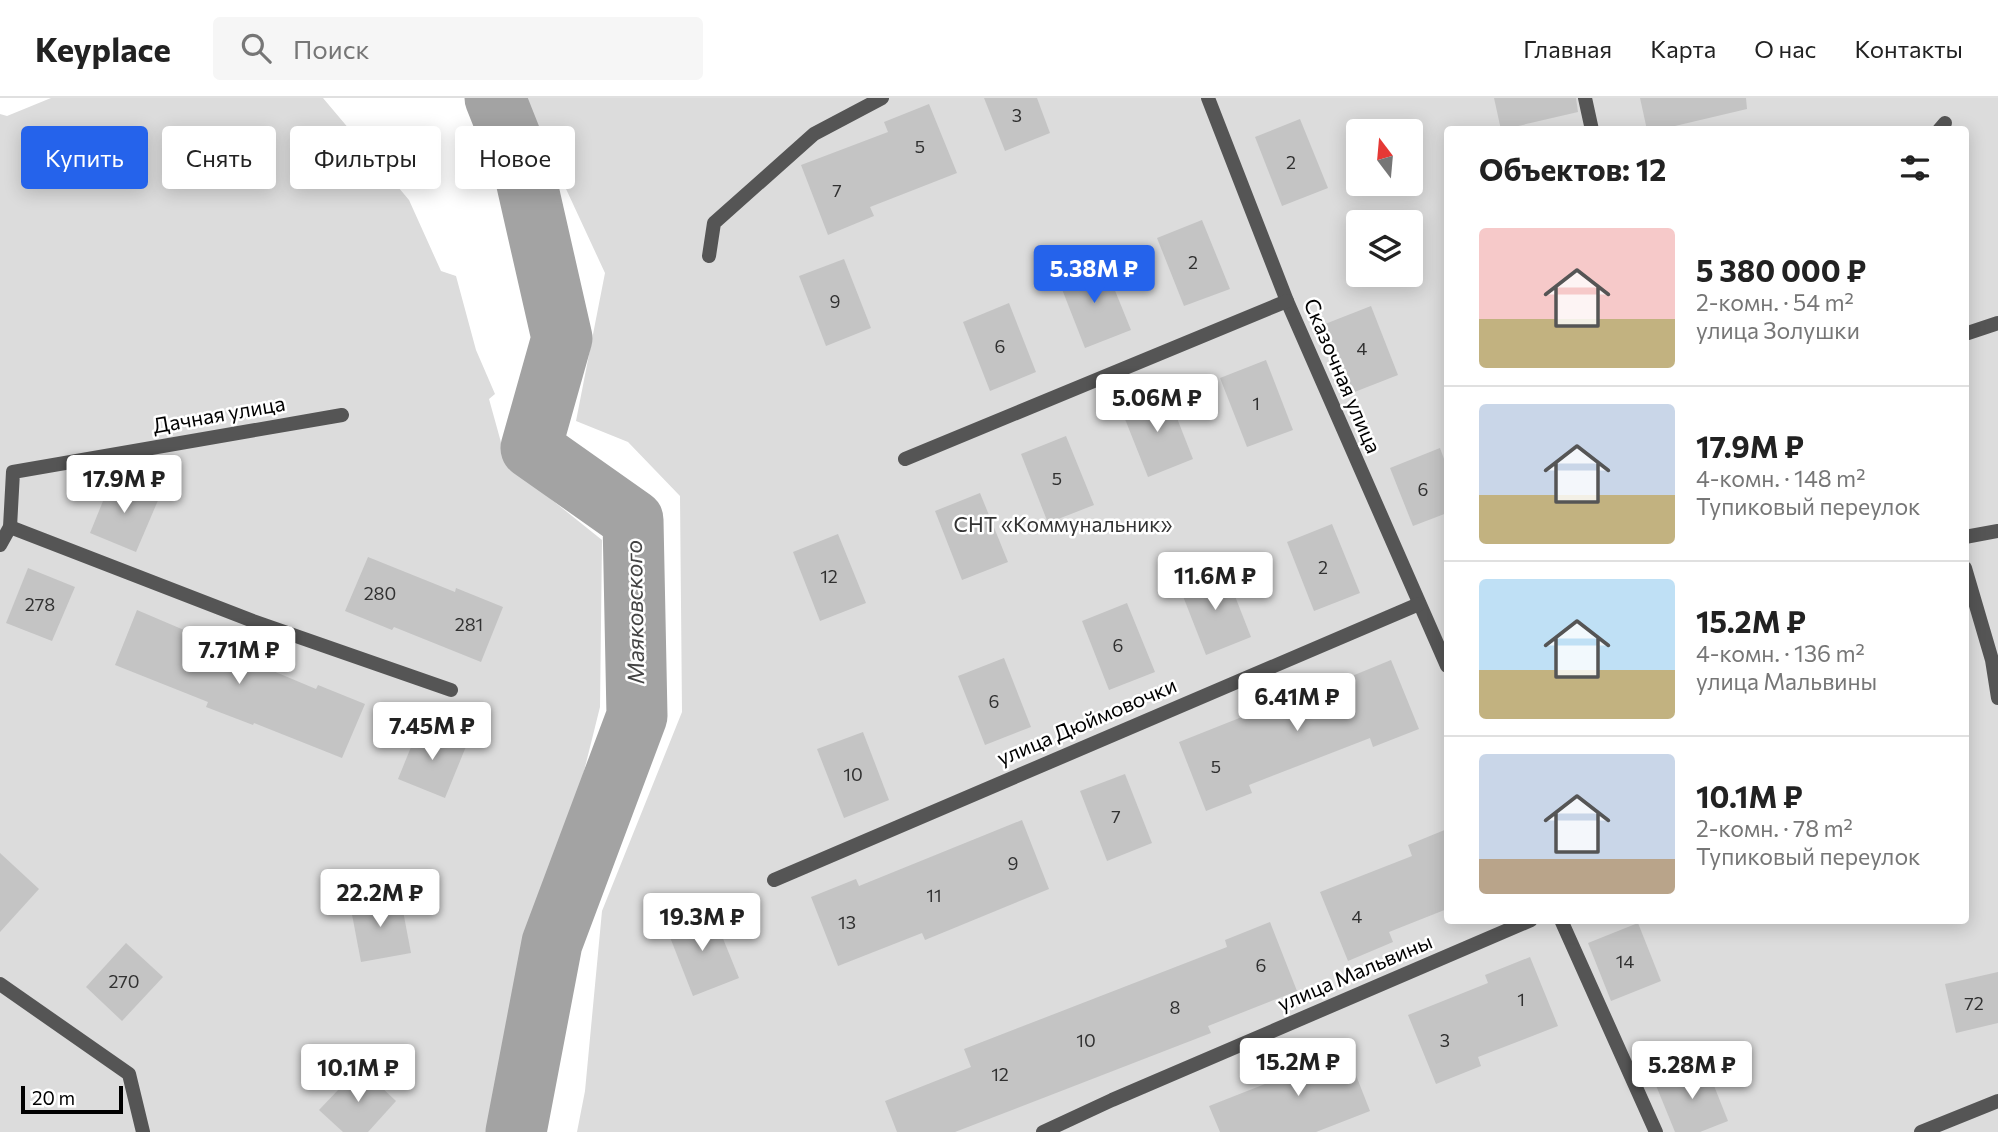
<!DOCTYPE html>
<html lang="ru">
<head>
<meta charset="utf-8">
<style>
	body { margin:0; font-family:Commissioner,sans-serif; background:#f6f6f6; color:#222; height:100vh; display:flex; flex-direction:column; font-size:26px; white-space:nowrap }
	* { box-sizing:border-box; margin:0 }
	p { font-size:23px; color:#767676 }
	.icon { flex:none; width:38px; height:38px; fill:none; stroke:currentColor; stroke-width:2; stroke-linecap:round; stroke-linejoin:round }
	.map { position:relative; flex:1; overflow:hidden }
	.panel { position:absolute; left:1444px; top:28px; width:525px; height:798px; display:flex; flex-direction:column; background:#fff; border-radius:7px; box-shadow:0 4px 18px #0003 }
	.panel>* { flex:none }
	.banner { position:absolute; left:21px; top:28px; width:665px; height:63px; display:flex; gap:14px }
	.needle { width:46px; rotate:344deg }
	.controls { position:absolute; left:1346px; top:21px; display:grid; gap:14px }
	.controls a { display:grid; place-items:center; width:77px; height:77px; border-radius:7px; background:#fff; box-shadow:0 4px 18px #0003; font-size:35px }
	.scale { position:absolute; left:21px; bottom:18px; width:102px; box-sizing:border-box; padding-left:7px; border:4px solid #000; border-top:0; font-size:19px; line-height:24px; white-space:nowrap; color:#000; -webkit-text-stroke:5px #fff; paint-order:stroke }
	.price { position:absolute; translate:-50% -60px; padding:0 16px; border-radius:7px; background:#fff; color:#222; font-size:23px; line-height:46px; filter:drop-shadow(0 2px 4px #0008) }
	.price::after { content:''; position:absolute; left:50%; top:42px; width:21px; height:16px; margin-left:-10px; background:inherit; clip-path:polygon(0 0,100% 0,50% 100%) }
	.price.on { background:#2563eb; color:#fff }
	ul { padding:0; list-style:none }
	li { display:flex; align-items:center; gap:21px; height:175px; padding:0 35px }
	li+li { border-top:2px solid #e0e0e0 }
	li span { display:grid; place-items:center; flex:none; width:196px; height:140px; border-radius:7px; color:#555 }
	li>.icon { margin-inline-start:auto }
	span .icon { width:84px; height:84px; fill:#fffc; stroke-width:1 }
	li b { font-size:30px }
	h2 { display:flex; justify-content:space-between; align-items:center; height:84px; padding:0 35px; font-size:30px }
	.chip { padding:0 24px; border-radius:7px; background:#fff; box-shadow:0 4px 18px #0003; font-size:24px; line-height:63px }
	.chip.on { background:#2563eb; color:#fff }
	header { display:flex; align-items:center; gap:42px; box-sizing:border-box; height:98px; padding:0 35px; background:#fff; border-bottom:2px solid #e0e0e0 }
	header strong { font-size:33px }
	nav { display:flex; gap:38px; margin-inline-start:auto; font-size:24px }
	.search { width:490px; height:63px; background:#f6f6f6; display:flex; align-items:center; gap:18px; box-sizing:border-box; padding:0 24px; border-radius:7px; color:#767676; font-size:26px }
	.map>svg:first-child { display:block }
</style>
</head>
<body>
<header>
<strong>Keyplace</strong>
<div class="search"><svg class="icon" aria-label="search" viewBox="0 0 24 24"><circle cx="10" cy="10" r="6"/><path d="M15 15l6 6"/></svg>Поиск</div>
<nav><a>Главная</a><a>Карта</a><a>О нас</a><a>Контакты</a></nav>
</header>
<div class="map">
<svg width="1998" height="1034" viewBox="0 0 1998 1034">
	<rect width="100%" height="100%" fill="#fff"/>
	<g fill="#dcdcdc" fill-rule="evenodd">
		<polygon points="51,0 323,0 409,102 441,173 456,178 476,252 495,296 489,301 507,366 602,442 600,609 494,1034 0,1034 0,16 7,18"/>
		<path d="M516,0H1998V1034H577L585,993L602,813L682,614L680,398L628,344L576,323L605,175L529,11ZM1447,32H1965V822H1447ZM1358,33H1410V86H1358ZM1358,124H1410V177H1358Z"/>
	</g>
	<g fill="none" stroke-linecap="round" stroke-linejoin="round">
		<polyline stroke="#a3a3a3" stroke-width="61" points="495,0 524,73 562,240 531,350 633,422 637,618 552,845 516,1034"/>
	</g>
	<g fill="#c4c4c4">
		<polygon points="984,0 1037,0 1050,35 1005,53"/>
		<polygon points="1494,0 1576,0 1578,14 1501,32"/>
		<polygon points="1640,0 1746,0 1747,11 1658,32 1647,32"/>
		<polygon points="929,6 957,75 870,109 874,118 828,137 801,67 888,34 884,24"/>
		<polygon points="1300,21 1328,90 1282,108 1255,39"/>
		<polygon points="1202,122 1230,191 1184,208 1157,140"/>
		<polygon points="844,161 871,230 826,248 799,178"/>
		<polygon points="1103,163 1131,232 1085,250 1058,181"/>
		<polygon points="1009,205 1036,274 990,293 963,224"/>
		<polygon points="1371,208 1398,277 1352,295 1325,226"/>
		<polygon points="1266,262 1293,332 1247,349 1220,280"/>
		<polygon points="1166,292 1193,361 1148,379 1121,311"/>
		<polygon points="1066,338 1094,407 1048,425 1021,356"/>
		<polygon points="1440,350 1447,369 1447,415 1413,428 1390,370"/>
		<polygon points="112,381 159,400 136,454 90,435"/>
		<polygon points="980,395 1008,464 962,482 935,413"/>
		<polygon points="1332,426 1360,495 1314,513 1287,444"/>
		<polygon points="838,436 866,505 820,523 793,454"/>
		<polygon points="368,459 455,494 456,490 503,509 481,564 394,529 392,532 345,513"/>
		<polygon points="28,470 75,489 52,543 6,525"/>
		<polygon points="1224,470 1251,539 1206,557 1179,488"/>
		<polygon points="1127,505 1155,574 1109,592 1082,523"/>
		<polygon points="137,512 184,532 182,535 316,591 318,587 365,606 342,660 254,625 253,627 206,609 208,604 115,567"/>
		<polygon points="1004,560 1031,629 985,647 958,578"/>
		<polygon points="1391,562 1419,631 1373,649 1370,640 1249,687 1252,695 1206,713 1179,644 1262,611 1259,604 1304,586 1308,596"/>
		<polygon points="420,627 467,646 445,700 398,681"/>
		<polygon points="863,634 889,702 844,720 817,651"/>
		<polygon points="1125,676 1152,745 1107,763 1080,693"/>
		<polygon points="1022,722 1049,791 925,842 922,835 838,868 811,799 856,781 859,788"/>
		<polygon points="1447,731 1447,811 1389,834 1393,844 1348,863 1320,794 1412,758 1408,747"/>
		<polygon points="0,755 39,791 0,834"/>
		<polygon points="400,797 411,855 361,864 350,806"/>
		<polygon points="711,811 739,880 693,898 666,829"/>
		<polygon points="1270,824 1297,893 1208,928 1211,935 955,1034 897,1034 885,1003 971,969 964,951 1227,849 1225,842"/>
		<polygon points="1638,825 1661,883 1611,903 1588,845"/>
		<polygon points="126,845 163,879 122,923 86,889"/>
		<polygon points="1530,859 1558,928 1478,959 1481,968 1436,986 1408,917 1488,885 1485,877"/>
		<polygon points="1998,874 1998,925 1956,935 1945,886"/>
		<polygon points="1343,944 1370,1013 1316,1034 1220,1034 1209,1008 1301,972 1297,962"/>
		<polygon points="1705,965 1728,1023 1700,1034 1675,1034 1655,985"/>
		<polygon points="360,969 396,1003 368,1034 343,1034 319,1012"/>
	</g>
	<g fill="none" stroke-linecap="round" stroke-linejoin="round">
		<g stroke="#555" stroke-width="14">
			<polyline points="1208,0 1287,203 1447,568"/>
			<polyline points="1585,0 1592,32"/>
			<polyline points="1939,32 1945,25"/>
			<polyline points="709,158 714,125 814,36 882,0"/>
			<polyline points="1965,236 1998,225"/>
			<polyline points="905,361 1287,203"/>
			<polyline points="10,429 253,523 451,592"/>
			<polyline points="1965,439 1998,433"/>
			<polyline points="0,447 10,429 13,374 342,317"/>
			<polyline points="1965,470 1992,562 1998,600"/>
			<polyline points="774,782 1419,506"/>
			<polyline points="1561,822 1656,1034"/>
			<polyline points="0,886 129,976 143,1034"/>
			<polyline points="1043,1034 1112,1002 1531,822"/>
		</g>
		<polyline stroke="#555" stroke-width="14" points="1921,1034 1998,1003"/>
	</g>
	<g text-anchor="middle" stroke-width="5" stroke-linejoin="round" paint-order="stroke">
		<g font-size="18" fill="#313131">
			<text x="1017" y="24">3</text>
			<text x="920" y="55">5</text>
			<text x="1291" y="71">2</text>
			<text x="837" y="99">7</text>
			<text x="1193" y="171">2</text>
			<text x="835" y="210">9</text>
			<text x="1000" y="255">6</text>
			<text x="1362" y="257">4</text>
			<text x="1256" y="312">1</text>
			<text x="1057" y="387">5</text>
			<text x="1423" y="398">6</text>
			<text x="1323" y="476">2</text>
			<text x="829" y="485">12</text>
			<text x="380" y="502">280</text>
			<text x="40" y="513">278</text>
			<text x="469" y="533">281</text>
			<text x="1118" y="554">6</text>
			<text x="994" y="610">6</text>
			<text x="1216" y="675">5</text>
			<text x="853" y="683">10</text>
			<text x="1116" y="725">7</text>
			<text x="1013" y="772">9</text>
			<text x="934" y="804">11</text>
			<text x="1357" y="825">4</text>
			<text x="847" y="831">13</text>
			<text x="1625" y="870">14</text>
			<text x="1261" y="874">6</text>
			<text x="124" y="890">270</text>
			<text x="1521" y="908">1</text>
			<text x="1974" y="912">72</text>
			<text x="1175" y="916">8</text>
			<text x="1086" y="949">10</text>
			<text x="1445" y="949">3</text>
			<text x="1000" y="983">12</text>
		</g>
		<g font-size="21" fill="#000" stroke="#fff">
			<text transform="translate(1342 278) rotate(67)" y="7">Сказочная улица</text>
			<text transform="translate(219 317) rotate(-10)" y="7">Дачная улица</text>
			<text transform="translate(1087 624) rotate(-23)" y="7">улица Дюймовочки</text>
			<text transform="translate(1355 875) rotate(-23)" y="7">улица Мальвины</text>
		</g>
		<g font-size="21" fill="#333" stroke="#fff">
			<text x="1063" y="434">СНТ «Коммунальник»</text>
		</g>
		<g font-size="23" font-style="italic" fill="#444" stroke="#fff">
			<text transform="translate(635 514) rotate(-91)" y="8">Маяковского</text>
		</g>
	</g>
</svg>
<div class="controls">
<a><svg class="needle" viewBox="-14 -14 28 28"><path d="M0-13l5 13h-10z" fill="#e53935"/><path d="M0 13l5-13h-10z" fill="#767676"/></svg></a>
<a><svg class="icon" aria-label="layers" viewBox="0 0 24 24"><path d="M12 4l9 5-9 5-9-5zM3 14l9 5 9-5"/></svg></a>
</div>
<div class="scale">20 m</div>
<b class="price on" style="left:1094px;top:207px">5.38M ₽</b>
<b class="price" style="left:1157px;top:336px">5.06M ₽</b>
<b class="price" style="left:124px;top:417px">17.9M ₽</b>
<b class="price" style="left:1215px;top:514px">11.6M ₽</b>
<b class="price" style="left:239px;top:588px">7.71M ₽</b>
<b class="price" style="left:1297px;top:635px">6.41M ₽</b>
<b class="price" style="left:432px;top:664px">7.45M ₽</b>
<b class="price" style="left:380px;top:831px">22.2M ₽</b>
<b class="price" style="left:702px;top:855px">19.3M ₽</b>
<b class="price" style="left:1298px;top:1000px">15.2M ₽</b>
<b class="price" style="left:1692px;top:1003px">5.28M ₽</b>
<b class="price" style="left:358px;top:1006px">10.1M ₽</b>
<div class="banner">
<a class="chip on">Купить</a>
<a class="chip">Снять</a>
<a class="chip">Фильтры</a>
<a class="chip">Новое</a>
</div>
<section class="panel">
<h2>Объектов: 12<svg class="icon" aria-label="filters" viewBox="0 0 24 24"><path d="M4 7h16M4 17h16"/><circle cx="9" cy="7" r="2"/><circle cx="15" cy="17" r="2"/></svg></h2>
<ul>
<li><span style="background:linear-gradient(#f6c9c9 65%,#c2b280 0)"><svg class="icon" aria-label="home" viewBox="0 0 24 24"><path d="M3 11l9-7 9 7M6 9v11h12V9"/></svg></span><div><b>5 380 000 ₽</b><p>2-комн. · 54 m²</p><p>улица Золушки</p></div></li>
<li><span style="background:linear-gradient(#c9d6e8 65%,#c2b280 0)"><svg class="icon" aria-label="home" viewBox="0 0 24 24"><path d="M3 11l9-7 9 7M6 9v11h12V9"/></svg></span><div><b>17.9M ₽</b><p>4-комн. · 148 m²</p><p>Тупиковый переулок</p></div></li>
<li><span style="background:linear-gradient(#bfe0f5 65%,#c2b280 0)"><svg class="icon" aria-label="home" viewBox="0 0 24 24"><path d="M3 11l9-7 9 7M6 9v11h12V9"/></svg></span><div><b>15.2M ₽</b><p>4-комн. · 136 m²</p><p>улица Мальвины</p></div></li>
<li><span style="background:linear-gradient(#c9d6e8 75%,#b9a48a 0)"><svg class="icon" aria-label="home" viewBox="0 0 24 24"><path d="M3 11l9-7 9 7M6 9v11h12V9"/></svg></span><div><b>10.1M ₽</b><p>2-комн. · 78 m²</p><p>Тупиковый переулок</p></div></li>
</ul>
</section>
</div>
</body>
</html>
